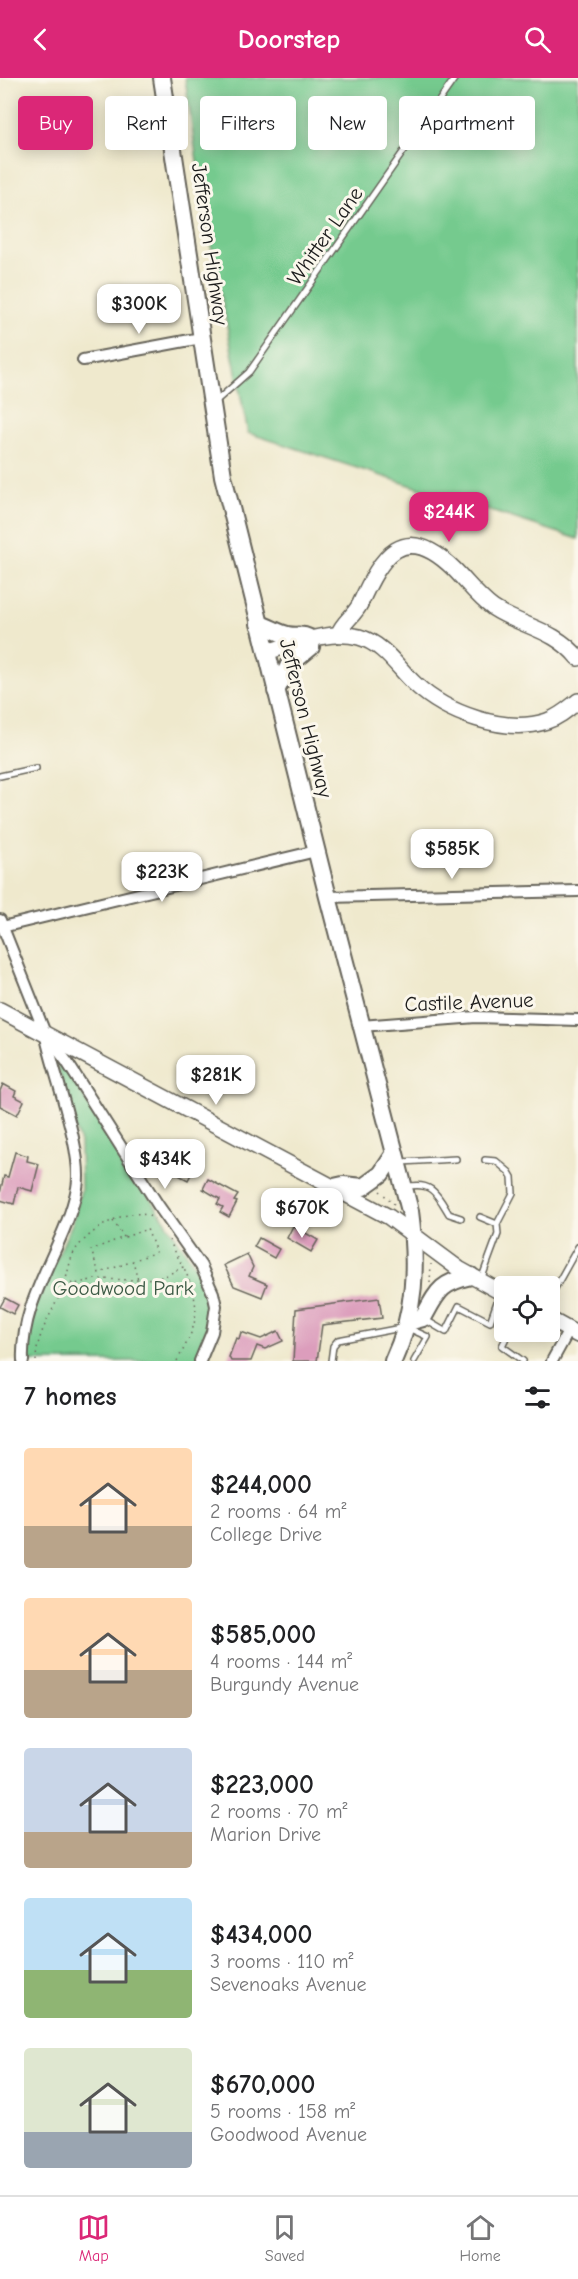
<!DOCTYPE html>
<html lang="en">
<head>
<meta charset="utf-8">
<style>
	body { margin:0; font-family:"Comic Neue",sans-serif; background:#f2f2f2; color:#202124; height:100vh; display:flex; flex-direction:column; font-size:22px; white-space:nowrap }
	* { box-sizing:border-box; margin:0 }
	p { font-size:20px; color:#757577 }
	.icon { flex:none; width:33px; height:33px; fill:none; stroke:currentColor; stroke-width:2; stroke-linecap:round; stroke-linejoin:round }
	.map { position:relative; height:1283px; overflow:hidden }
	.panel { display:flex; flex-direction:column; background:#fff; flex:1 }
	.panel>* { flex:none }
	.top-card { position:absolute; left:18px; top:18px; width:543px; height:54px; display:flex; gap:12px }
	.tools { position:absolute; left:494px; top:1198px; display:grid; gap:12px }
	.tools a { display:grid; place-items:center; width:66px; height:66px; border-radius:6px; background:#fff; box-shadow:0 3px 15px #0003; font-size:30px }
	.price { position:absolute; translate:-50% -51px; padding:0 14px; border-radius:12px; background:#fff; color:#222; font-size:20px; line-height:39px; filter:drop-shadow(0 2px 3px #0008) }
	.price::after { content:''; position:absolute; left:50%; top:36px; width:18px; height:14px; margin-left:-9px; background:inherit; clip-path:polygon(0 0,100% 0,50% 100%) }
	.price.on { background:#db2777; color:#fff }
	ul { padding:0; list-style:none }
	li { display:flex; align-items:center; gap:18px; height:150px; padding:0 24px }
	li span { display:grid; place-items:center; flex:none; width:168px; height:120px; border-radius:6px; color:#555 }
	li>.icon { margin-inline-start:auto }
	span .icon { width:72px; height:72px; fill:#fffc; stroke-width:1 }
	li b { font-size:26px }
	h2 { display:flex; justify-content:space-between; align-items:center; height:72px; padding:0 24px; font-size:26px }
	.chip { padding:0 21px; border-radius:6px; background:#fff; box-shadow:0 3px 15px #0003; font-size:21px; line-height:54px }
	.chip.on { background:#db2777; color:#fff }
	header { display:flex; justify-content:space-between; align-items:center; height:78px; padding:0 24px; background:#db2777; color:#fff; font-size:27px; font-weight:600 }
	.dock { display:flex; justify-content:space-around; align-items:center; height:84px; border-top:2px solid #e0e0e0; background:#fff; font-size:16px; color:#757577 }
	.dock a { display:grid; justify-items:center; gap:3px }
	.dock .on { color:#db2777 }
	.map>svg:first-child { display:block }
</style>
</head>
<body>
<header><svg class="icon" aria-label="back" viewBox="0 0 24 24"><path d="M15 5l-7 7 7 7"/></svg>Doorstep<svg class="icon" aria-label="search" viewBox="0 0 24 24"><circle cx="10" cy="10" r="6"/><path d="M15 15l6 6"/></svg></header>
<div class="map">
<svg width="578" height="1283" viewBox="0 0 578 1283">
	<rect width="100%" height="100%" fill="#fbf7ec"/>
	<filter id="ink" filterUnits="userSpaceOnUse"><feTurbulence type="fractalNoise" baseFrequency=".0167" numOctaves="2"/><feDisplacementMap in="SourceGraphic" scale="12" xChannelSelector="R" yChannelSelector="G"/><feConvolveMatrix kernelMatrix="1 2 1 2 8 2 1 2 1" color-interpolation-filters="sRGB"/></filter>
	<filter id="wash" filterUnits="userSpaceOnUse"><feTurbulence type="fractalNoise" baseFrequency=".008" numOctaves="4" result="noise"/><feDisplacementMap in="SourceGraphic" scale="24" xChannelSelector="R" yChannelSelector="G"/><feGaussianBlur stdDeviation="1.35" result="paint"/><feColorMatrix in="noise" values="0 0 0 0 0 0 0 0 0 0 0 0 0 0 0 0 0 1.4 0 .05"/><feComposite in="paint" operator="in"/></filter>
	<g filter="url(#wash)">
		<rect width="100%" height="100%" fill="#efe9cd"/>
		<g fill="#74ca8e" stroke="#487355" stroke-width="1.5">
			<polygon points="185,0 578,0 578,461 248,355 204,131"/>
			<path d="M58,980L196,1189C215,1234 214,1239 196,1283H26L34,1230L72,1146L81,1112L80,1065L66,1022L56,982Z"/>
		</g>
		<g id="blocks">
			<g fill="#dc9dbc">
				<polygon points="3,1006 16,1013 14,1018 24,1023 17,1037 0,1028 0,1013"/>
				<polygon points="180,1067 200,1079 188,1102 167,1091"/>
				<polygon points="15,1074 28,1078 27,1083 39,1086 32,1113 18,1109 14,1126 0,1122 0,1115 4,1098 8,1099"/>
				<polygon points="208,1101 238,1117 234,1123 237,1124 229,1139 220,1134 223,1129 217,1126 220,1121 203,1111"/>
				<polygon points="293,1148 318,1162 311,1174 287,1160"/>
				<polygon points="259,1160 279,1171 274,1180 254,1169"/>
				<polygon points="247,1176 253,1189 249,1198 267,1206 262,1219 234,1208 224,1187"/>
				<polygon points="5,1220 18,1227 13,1236 0,1229"/>
				<polygon points="379,1220 382,1240 322,1247 317,1283 293,1283 296,1231"/>
				<polygon points="278,1253 283,1263 265,1271 257,1268 251,1283 231,1283 229,1279 236,1260 239,1261 241,1254 261,1261"/>
			</g>
		</g>
	</g>
	<g filter="url(#ink)">
		<use href="#blocks" fill-opacity="0" stroke="#66645a" stroke-width="1.5"/>
		<g fill="none" stroke-linecap="round" stroke-linejoin="round">
			<defs>
				<g id="lane">
					<polyline points="215,324 249,294 455,0"/>
					<polyline points="0,698 36,690"/>
					<polyline points="401,1084 456,1081"/>
					<path d="M406,1109C432,1103 437,1116 449,1136L461,1140"/>
					<polyline points="480,1139 497,1146"/>
					<polyline points="481,1202 498,1156 497,1146 513,1115 512,1099 509,1094 496,1083 485,1082"/>
					<polyline points="549,1221 578,1169"/>
					<polyline points="424,1241 446,1254 459,1228 490,1244 500,1215"/>
					<polyline points="509,1254 502,1268 523,1283"/>
					<polyline points="331,1283 333,1268 338,1262 406,1249 428,1259 414,1283"/>
				</g>
				<g id="street">
					<polyline points="83,282 201,260"/>
					<polyline points="328,819 578,813"/>
					<polyline points="0,842 45,955 67,984 158,1127 201,1188 213,1215 216,1228 212,1254 200,1283"/>
					<polyline points="2,849 316,773"/>
					<polyline points="361,948 476,939 578,942"/>
					<path d="M23,1283C20,1220 65,1170 77,1110C84,1075 54,997 46,959"/>
					<polyline points="552,1283 569,1252"/>
				</g>
				<g id="secondary">
					<path d="M339,555C343,544 354,538 360,526C381,479 403,441 454,491C467,504 478,519 493,530C522,549 555,551 578,580"/>
					<path d="M266,574C295,566 329,551 359,559C384,566 397,589 415,606C446,635 505,657 547,643C559,639 568,631 578,623"/>
					<polyline points="0,932 389,1139 459,1191 504,1216"/>
					<polyline points="549,1241 578,1257"/>
				</g>
				<g id="primary">
					<path d="M162,0L223,398L328,819L410,1133C417,1186 416,1234 393,1283"/>
					<path d="M259,546C269,548 277,555 288,557C298,559 304,555 312,562L311,569L289,587L276,613"/>
					<polyline points="334,1109 343,1107 363,1109 381,1096 395,1075"/>
					<path d="M408,1244L423,1240C438,1213 440,1205 471,1198"/>
				</g>
			</defs>
			<use href="#lane" stroke="#66645a" stroke-width="8"/>
			<use href="#street" stroke="#66645a" stroke-width="14"/>
			<use href="#secondary" stroke="#66645a" stroke-width="18"/>
			<use href="#primary" stroke="#66645a" stroke-width="20"/>
			<g stroke="#66645a" stroke-width="1.5" stroke-dasharray="1.5 4.5" stroke-linecap="butt">
				<polyline points="380,1113 394,1126"/>
				<polyline points="113,1143 124,1159 91,1172 99,1195 133,1183 138,1202"/>
				<polyline points="125,1159 147,1151 156,1174 135,1182"/>
				<polyline points="65,1204 75,1206 95,1201 138,1202 163,1199 183,1189 169,1162"/>
				<polyline points="430,1205 431,1186"/>
				<path d="M36,1283C36,1254 55,1232 64,1206C69,1194 69,1181 76,1171C90,1152 132,1124 154,1141"/>
				<path d="M177,1283C199,1244 202,1231 184,1190"/>
			</g>
			<use href="#lane" stroke="#fff" stroke-width="5"/>
			<use href="#street" stroke="#fff" stroke-width="10"/>
			<use href="#secondary" stroke="#fff" stroke-width="15"/>
			<use href="#primary" stroke="#fff" stroke-width="16"/>
		</g>
	</g>
	<g text-anchor="middle" stroke-width="6" stroke-linejoin="round" paint-order="stroke">
		<g font-size="21" fill="#1c1c1c" stroke="#fbf7ec">
			<text transform="translate(325 158) rotate(-55)" y="7">Whitter Lane</text>
			<text transform="translate(210 166) rotate(82)" y="7">Jefferson Highway</text>
			<text transform="translate(306 640) rotate(76)" y="7">Jefferson Highway</text>
			<text transform="translate(469 924) rotate(-2)" y="7">Castile Avenue</text>
		</g>
		<g font-size="21" fill="#3b5944" stroke="#fbf7ec">
			<text x="123" y="1217">Goodwood Park</text>
		</g>
	</g>
</svg>
<div class="tools">
<a><svg class="icon" aria-label="locate" viewBox="0 0 24 24"><circle cx="12" cy="12" r="6"/><path d="M12 2v4M12 18v4M2 12h4M18 12h4"/></svg></a>
</div>
<b class="price" style="left:139px;top:257px">$300K</b>
<b class="price on" style="left:449px;top:465px">$244K</b>
<b class="price" style="left:452px;top:802px">$585K</b>
<b class="price" style="left:162px;top:825px">$223K</b>
<b class="price" style="left:216px;top:1028px">$281K</b>
<b class="price" style="left:165px;top:1112px">$434K</b>
<b class="price" style="left:302px;top:1161px">$670K</b>
<div class="top-card">
<a class="chip on">Buy</a>
<a class="chip">Rent</a>
<a class="chip">Filters</a>
<a class="chip">New</a>
<a class="chip">Apartment</a>
</div>
</div>
<section class="panel">
<h2>7 homes<svg class="icon" aria-label="filters" viewBox="0 0 24 24"><path d="M4 7h16M4 17h16"/><circle cx="9" cy="7" r="2"/><circle cx="15" cy="17" r="2"/></svg></h2>
<ul>
<li><span style="background:linear-gradient(#ffd9b3 65%,#b9a48a 0)"><svg class="icon" aria-label="home" viewBox="0 0 24 24"><path d="M3 11l9-7 9 7M6 9v11h12V9"/></svg></span><div><b>$244,000</b><p>2 rooms · 64 m²</p><p>College Drive</p></div></li>
<li><span style="background:linear-gradient(#ffd9b3 60%,#b9a48a 0)"><svg class="icon" aria-label="home" viewBox="0 0 24 24"><path d="M3 11l9-7 9 7M6 9v11h12V9"/></svg></span><div><b>$585,000</b><p>4 rooms · 144 m²</p><p>Burgundy Avenue</p></div></li>
<li><span style="background:linear-gradient(#c9d6e8 70%,#b9a48a 0)"><svg class="icon" aria-label="home" viewBox="0 0 24 24"><path d="M3 11l9-7 9 7M6 9v11h12V9"/></svg></span><div><b>$223,000</b><p>2 rooms · 70 m²</p><p>Marion Drive</p></div></li>
<li><span style="background:linear-gradient(#bfe0f5 60%,#8fb573 0)"><svg class="icon" aria-label="home" viewBox="0 0 24 24"><path d="M3 11l9-7 9 7M6 9v11h12V9"/></svg></span><div><b>$434,000</b><p>3 rooms · 110 m²</p><p>Sevenoaks Avenue</p></div></li>
<li><span style="background:linear-gradient(#dfe7d0 70%,#9aa5b1 0)"><svg class="icon" aria-label="home" viewBox="0 0 24 24"><path d="M3 11l9-7 9 7M6 9v11h12V9"/></svg></span><div><b>$670,000</b><p>5 rooms · 158 m²</p><p>Goodwood Avenue</p></div></li>
</ul>
</section>
<nav class="dock">
<a class="on"><svg class="icon" aria-label="map" viewBox="0 0 24 24"><path d="M3 6l6-2 6 2 6-2v14l-6 2-6-2-6 2zM9 4v14M15 6v14"/></svg>Map</a>
<a><svg class="icon" aria-label="saved" viewBox="0 0 24 24"><path d="M7 4h10v16l-5-4-5 4z"/></svg>Saved</a>
<a><svg class="icon" aria-label="home" viewBox="0 0 24 24"><path d="M3 11l9-7 9 7M6 9v11h12V9"/></svg>Home</a>
</nav>
</body>
</html>
